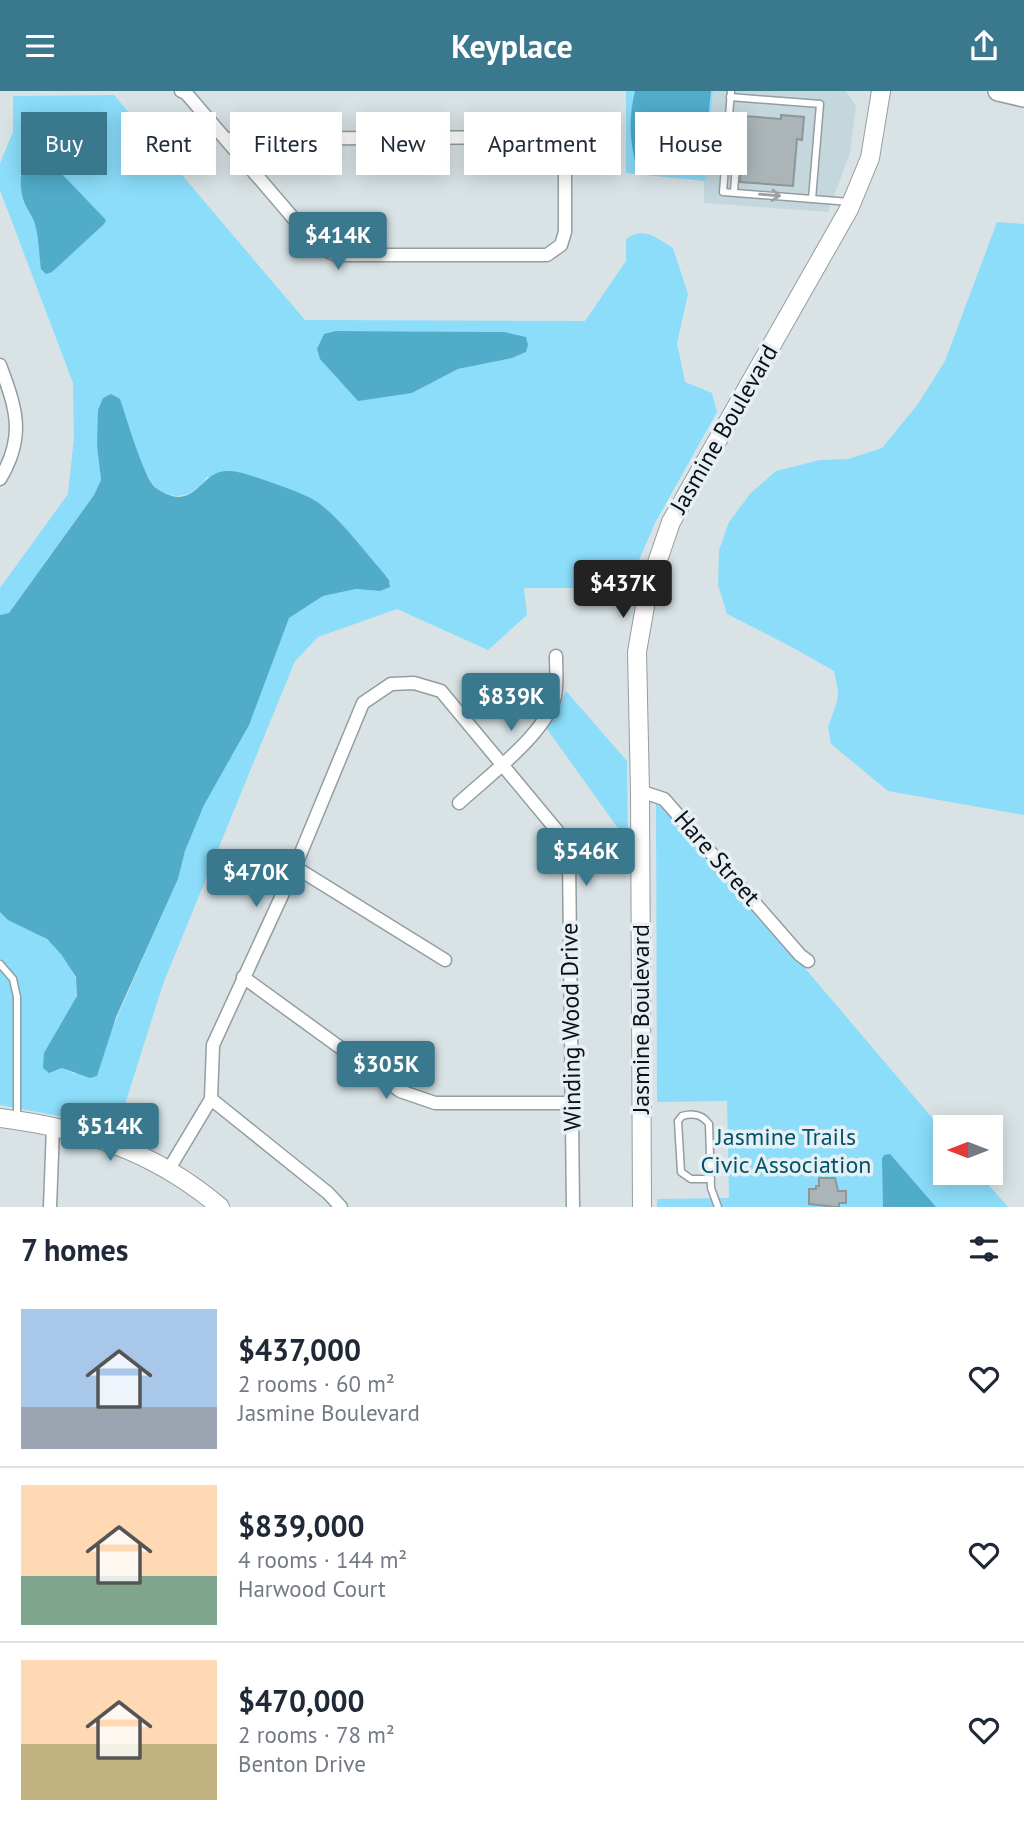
<!DOCTYPE html>
<html lang="en">
<head>
<meta charset="utf-8">
<style>
	body { margin:0; font-family:"PT Sans",sans-serif; background:#f2f2f3; color:#1f2937; height:100vh; display:flex; flex-direction:column; font-size:26px; white-space:nowrap }
	* { box-sizing:border-box; margin:0 }
	p { font-size:23px; color:#747a83 }
	.icon { flex:none; width:38px; height:38px; fill:none; stroke:currentColor; stroke-width:2; stroke-linecap:round; stroke-linejoin:round }
	.map { position:relative; height:1116px; overflow:hidden }
	.panel { display:flex; flex-direction:column; background:#fff; flex:1 }
	.panel>* { flex:none }
	.banner { position:absolute; left:21px; top:21px; width:984px; height:63px; display:flex; gap:14px }
	.needle { width:46px; rotate:270deg }
	.controls { position:absolute; left:933px; top:1024px; display:grid; gap:14px }
	.controls a { display:grid; place-items:center; width:70px; height:70px; border-radius:0px; background:#fff; box-shadow:0 4px 18px #0003; font-size:35px }
	.price { position:absolute; translate:-50% -60px; padding:0 16px; border-radius:7px; background:#39788d; color:#fff; font-size:23px; line-height:46px; filter:drop-shadow(0 2px 4px #0008) }
	.price::after { content:''; position:absolute; left:50%; top:42px; width:21px; height:16px; margin-left:-10px; background:inherit; clip-path:polygon(0 0,100% 0,50% 100%) }
	.price.active { background:#222; color:#fff }
	ul { padding:0; list-style:none }
	li { display:flex; align-items:center; gap:21px; height:175px; padding:0 21px }
	li+li { border-top:2px solid #e0e1e3 }
	li span { display:grid; place-items:center; flex:none; width:196px; height:140px; border-radius:0px; color:#555 }
	li>.icon { margin-inline-start:auto }
	span .icon { width:84px; height:84px; fill:#fffc; stroke-width:1 }
	li b { font-size:30px }
	h2 { display:flex; justify-content:space-between; align-items:center; height:84px; padding:0 21px; font-size:30px }
	.chip { padding:0 24px; border-radius:0px; background:#fff; box-shadow:0 4px 18px #0003; font-size:24px; line-height:63px }
	.chip.active { background:#39788d; color:#fff }
	header { display:flex; justify-content:space-between; align-items:center; height:91px; padding:0 21px; background:#39788d; color:#fff; font-size:32px; font-weight:600 }
	.map>svg:first-child { display:block }
</style>
</head>
<body>
<header><svg class="icon" aria-label="menu" viewBox="0 0 24 24"><path d="M4 6h16M4 12h16M4 18h16"/></svg>Keyplace<svg class="icon" aria-label="share" viewBox="0 0 24 24"><path d="M12 15V3M7 8l5-5 5 5M5 13v7h14v-7"/></svg></header>
<div class="map">
<svg width="1024" height="1116" viewBox="0 0 1024 1116">
	<rect width="100%" height="100%" fill="#d9e3e6"/>
	<polygon fill="#c4d7dd" points="626,0 846,0 856,15 850,62 828,121 704,112 704,89 626,82"/>
	<g fill="#8bddfa" fill-rule="evenodd">
		<polygon points="626,0 713,0 705,90 626,82"/>
		<path d="M114,4L305,229L585,230L626,170V148C645,135 656,147 673,157L688,203L677,252L685,291L712,302L717,321L655,432L627,497H524L527,524L488,559L397,518L318,546L295,570L163,893L116,1042L58,1025L0,1014V821C14,834 33,837 47,849C58,857 73,876 76,889C81,913 63,955 57,980L62,977L75,983L110,942L178,788L185,760L204,714L289,527L323,505L356,498L380,500L390,495L389,488L382,480L324,416L302,403L207,386C195,405 175,412 155,396C151,393 150,386 146,382C137,374 109,362 97,355L101,389L94,404L9,522L0,524V497L68,403L74,346L73,292L0,99V72L13,41V5ZM336,240L504,241L526,261L512,267L458,278L412,302Z"/>
		<polygon points="997,131 1024,133 1024,724 888,700 831,653 828,636 837,611 838,600 834,580 788,554 727,523 718,494 719,459 729,431 750,403 776,380 820,369 848,368 882,357 918,313 945,270"/>
		<polygon points="566,600 627,670 628,751 547,638"/>
		<polygon points="656,709 662,709 945,1042 945,1082 978,1082 1008,1116 657,1116 657,1108 729,1107 727,1010 657,1011"/>
	</g>
	<g fill="#51acca">
		<path d="M635,0H711L704,67L700,74C679,80 656,81 636,73C629,49 629,24 635,0Z"/>
		<path d="M37,57L106,129L104,133L52,181L46,183L41,178C39,164 39,147 35,133C33,126 28,120 25,113C17,95 20,68 37,57Z"/>
		<polygon points="336,240 504,241 526,246 528,254 526,261 512,267 458,278 412,302 358,310 320,268 317,258 324,243"/>
		<path d="M111,303L120,308C126,325 144,388 156,397C195,424 199,381 226,380C239,379 254,386 267,390C286,397 309,403 325,417C346,435 364,460 382,480L389,489L390,496L380,500L356,498L323,505L289,527L249,634L204,714L185,760L178,788L116,926L97,985L90,987L62,977L49,982L43,977L44,962L77,905L76,886L61,863L47,848L8,829L0,821V524L9,522L94,404L101,389L97,355L98,319L103,307Z"/>
		<polygon points="890,1063 936,1116 883,1116 882,1068 884,1064"/>
	</g>
	<g fill="#abb5b8" stroke="#8d9699" stroke-width="2">
		<polygon points="781,24 804,26 802,49 797,48 793,95 740,91 745,25 781,28"/>
		<polygon points="819,1087 835,1087 838,1100 846,1100 846,1112 839,1112 839,1116 836,1116 809,1113 809,1098 816,1098 816,1095 819,1095"/>
	</g>
	<g fill="none" stroke-linecap="round" stroke-linejoin="round">
		<defs>
			<g id="lane">
				<polyline points="731,0 723,101 850,111"/>
				<polyline points="730,6 820,13 812,108"/>
				<polyline points="730,29 738,43 734,101"/>
				<polyline points="0,873 13,888 17,906 17,1028"/>
				<path d="M711,1088H691L681,1081L678,1030L682,1025C693,1022 702,1023 709,1033L711,1097L718,1116"/>
			</g>
			<g id="street">
				<polyline points="181,0 186,2 318,156 336,164 547,164 561,154 565,141 565,62 558,51 545,46 227,48"/>
				<path d="M0,274C16,317 26,345 0,388"/>
				<polyline points="640,700 664,708 800,864 808,870"/>
				<path d="M459,712C487,686 543,645 554,609C558,596 556,579 556,565"/>
				<polyline points="295,776 445,869"/>
				<polyline points="243,886 400,1000 435,1012 571,1012"/>
				<polyline points="211,1008 328,1102 341,1116"/>
				<polyline points="169,1078 211,1008 213,954 295,776 363,612 391,593 414,592 441,600 559,742 569,765 573,1116"/>
				<polyline points="50,1116 53,1036"/>
			</g>
			<g id="secondary">
				<path d="M0,1027C85,1038 154,1060 220,1116"/>
				<polyline points="642,1116 640,700 637,561 648,498 671,431 849,118 870,67 881,0"/>
			</g>
			<polyline id="primary" points="998,0 1024,6"/>
		</defs>
		<use href="#lane" stroke="#949da1" stroke-width="9"/>
		<use href="#street" stroke="#949da1" stroke-width="15"/>
		<use href="#secondary" stroke="#949da1" stroke-width="20"/>
		<use href="#primary" stroke="#949da1" stroke-width="22"/>
		<use href="#lane" stroke="#fff" stroke-width="6"/>
		<use href="#street" stroke="#fff" stroke-width="12"/>
		<use href="#secondary" stroke="#fff" stroke-width="18"/>
		<use href="#primary" stroke="#fff" stroke-width="19"/>
	</g>
	<defs><path id="oneway-shaft" d="M-6 0H5M1.5-3L5.5 0L1.5 3" fill="none" stroke-width="1.6" stroke-linecap="round" stroke-linejoin="round" transform="scale(1.75)"/></defs>
	<use stroke="#9e9fa0" href="#oneway-shaft" transform="translate(770 104) rotate(5)"/>
	<g text-anchor="middle" stroke-width="7" stroke-linejoin="round" paint-order="stroke">
		<g font-size="24" fill="#0d1012" stroke="#e6f0f4">
			<text transform="translate(724 338) rotate(-60)" y="8">Jasmine Boulevard</text>
			<text transform="translate(717 767) rotate(49)" y="8">Hare Street</text>
			<text transform="translate(641 928) rotate(-90)" y="8">Jasmine Boulevard</text>
			<text transform="translate(571 936) rotate(-91)" y="8">Winding Wood Drive</text>
		</g>
		<g font-size="24" fill="#015368" stroke="#e6f0f4">
			<text x="786" y="1054">Jasmine Trails<tspan x="786" dy="28">Civic Association</tspan></text>
		</g>
	</g>
</svg>
<div class="controls">
<a><svg class="needle" viewBox="-14 -14 28 28"><path d="M0-13l5 13h-10z" fill="#e53935"/><path d="M0 13l5-13h-10z" fill="#747a83"/></svg></a>
</div>
<b class="price" style="left:338px;top:181px">$414K</b>
<b class="price active" style="left:623px;top:529px">$437K</b>
<b class="price" style="left:511px;top:642px">$839K</b>
<b class="price" style="left:586px;top:797px">$546K</b>
<b class="price" style="left:256px;top:818px">$470K</b>
<b class="price" style="left:386px;top:1010px">$305K</b>
<b class="price" style="left:110px;top:1072px">$514K</b>
<div class="banner">
<a class="chip active">Buy</a>
<a class="chip">Rent</a>
<a class="chip">Filters</a>
<a class="chip">New</a>
<a class="chip">Apartment</a>
<a class="chip">House</a>
</div>
</div>
<section class="panel">
<h2>7 homes<svg class="icon" aria-label="filters" viewBox="0 0 24 24"><path d="M4 7h16M4 17h16"/><circle cx="9" cy="7" r="2"/><circle cx="15" cy="17" r="2"/></svg></h2>
<ul>
<li><span style="background:linear-gradient(#a9c7e8 70%,#9aa5b1 0)"><svg class="icon" aria-label="home" viewBox="0 0 24 24"><path d="M3 11l9-7 9 7M6 9v11h12V9"/></svg></span><div><b>$437,000</b><p>2 rooms · 60 m²</p><p>Jasmine Boulevard</p></div><svg class="icon" aria-label="heart" viewBox="0 0 24 24"><path d="M12 20l-8-8c-3-5 5-10 8-4 3-6 11-1 8 4z"/></svg></li>
<li><span style="background:linear-gradient(#ffd9b3 65%,#7fa58c 0)"><svg class="icon" aria-label="home" viewBox="0 0 24 24"><path d="M3 11l9-7 9 7M6 9v11h12V9"/></svg></span><div><b>$839,000</b><p>4 rooms · 144 m²</p><p>Harwood Court</p></div><svg class="icon" aria-label="heart" viewBox="0 0 24 24"><path d="M12 20l-8-8c-3-5 5-10 8-4 3-6 11-1 8 4z"/></svg></li>
<li><span style="background:linear-gradient(#ffd9b3 60%,#c2b280 0)"><svg class="icon" aria-label="home" viewBox="0 0 24 24"><path d="M3 11l9-7 9 7M6 9v11h12V9"/></svg></span><div><b>$470,000</b><p>2 rooms · 78 m²</p><p>Benton Drive</p></div><svg class="icon" aria-label="heart" viewBox="0 0 24 24"><path d="M12 20l-8-8c-3-5 5-10 8-4 3-6 11-1 8 4z"/></svg></li>
</ul>
</section>
</body>
</html>
